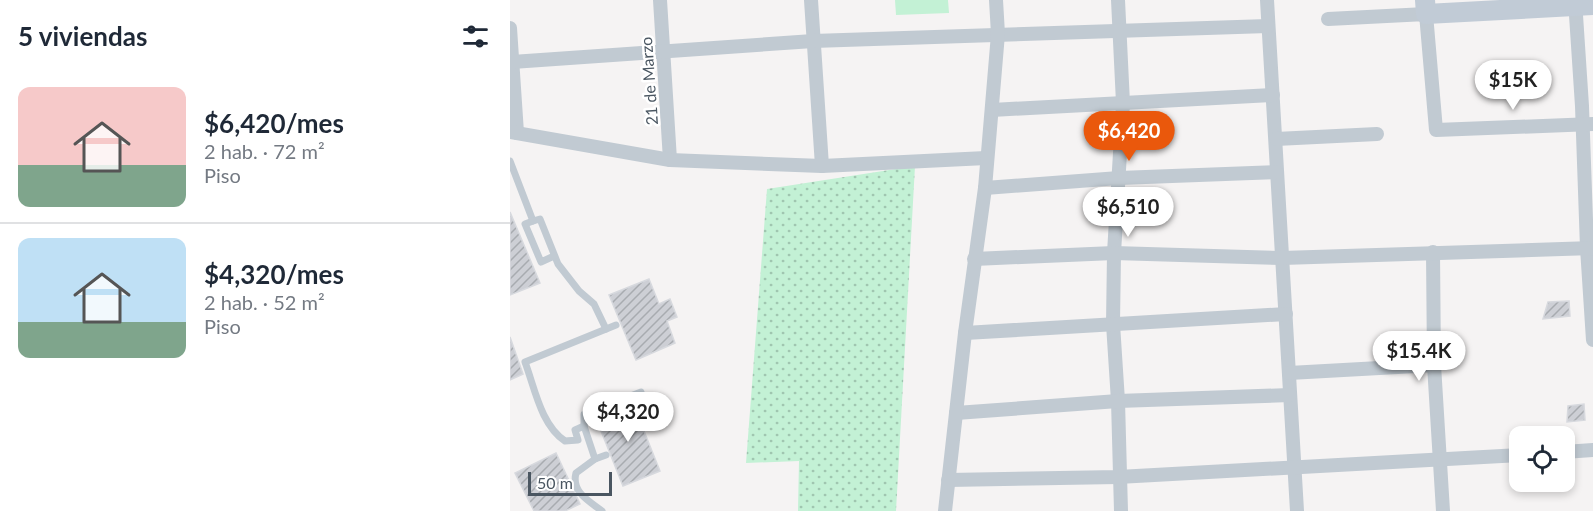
<!DOCTYPE html>
<html lang="es">
<head>
<meta charset="utf-8">
<style>
	body { margin:0; font-family:Lato,sans-serif; background:#f2f2f3; color:#1f2937; height:100vh; display:flex; flex-direction:column; font-size:22px; white-space:nowrap }
	* { box-sizing:border-box; margin:0 }
	p { font-size:20px; color:#747a83 }
	.icon { flex:none; width:33px; height:33px; fill:none; stroke:currentColor; stroke-width:2; stroke-linecap:round; stroke-linejoin:round }
	.map { position:relative; flex:1; overflow:hidden }
	.drawer { display:flex; flex-direction:column; background:#fff; width:510px }
	.drawer>* { flex:none }
	.buttons { position:absolute; left:999px; top:426px; display:grid; gap:12px }
	.buttons a { display:grid; place-items:center; width:66px; height:66px; border-radius:12px; background:#fff; box-shadow:0 3px 9px #0003; font-size:30px }
	.scale { position:absolute; left:18px; bottom:15px; width:84px; box-sizing:border-box; padding-left:6px; border:3px solid #4a5661; border-top:0; font-size:16px; line-height:21px; white-space:nowrap; color:#4a5661; -webkit-text-stroke:4px #fff; paint-order:stroke }
	.price { position:absolute; translate:-50% -51px; padding:0 14px; border-radius:21px; background:#fff; color:#222; font-size:20px; line-height:39px; filter:drop-shadow(0 2px 3px #0008) }
	.price::after { content:''; position:absolute; left:50%; top:36px; width:18px; height:14px; margin-left:-9px; background:inherit; clip-path:polygon(0 0,100% 0,50% 100%) }
	.price.on { background:#ea580c; color:#fff }
	ul { padding:0; list-style:none }
	li { display:flex; align-items:center; gap:18px; height:150px; padding:0 18px }
	li+li { border-top:2px solid #e0e1e3 }
	li span { display:grid; place-items:center; flex:none; width:168px; height:120px; border-radius:12px; color:#555 }
	li>.icon { margin-inline-start:auto }
	span .icon { width:72px; height:72px; fill:#fffc; stroke-width:1 }
	li b { font-size:26px }
	h2 { display:flex; justify-content:space-between; align-items:center; height:72px; padding:0 18px; font-size:26px }
	main { display:flex; flex:1; min-height:0 }
	.map>svg:first-child { display:block }
</style>
</head>
<body>
<main>
<section class="drawer">
<h2>5 viviendas<svg class="icon" aria-label="filters" viewBox="0 0 24 24"><path d="M4 7h16M4 17h16"/><circle cx="9" cy="7" r="2"/><circle cx="15" cy="17" r="2"/></svg></h2>
<ul>
<li><span style="background:linear-gradient(#f6c9c9 65%,#7fa58c 0)"><svg class="icon" aria-label="home" viewBox="0 0 24 24"><path d="M3 11l9-7 9 7M6 9v11h12V9"/></svg></span><div><b>$6,420/mes</b><p>2 hab. · 72 m²</p><p>Piso</p></div></li>
<li><span style="background:linear-gradient(#bfe0f5 70%,#7fa58c 0)"><svg class="icon" aria-label="home" viewBox="0 0 24 24"><path d="M3 11l9-7 9 7M6 9v11h12V9"/></svg></span><div><b>$4,320/mes</b><p>2 hab. · 52 m²</p><p>Piso</p></div></li>
</ul>
</section>
<div class="map">
<svg width="1083" height="511" viewBox="0 0 1083 511">
	<defs>
		<pattern id="grass-dots" width="8" height="8" patternUnits="userSpaceOnUse" patternTransform="scale(1.5)"><rect width="8" height="8" fill="#c3f1d5"/><path d="M2 2h.1M6 6h.1" fill="none" stroke="#a0c6b0" stroke-width="1.8" stroke-linecap="round"/></pattern>
		<pattern id="building-hatch" width="6" height="6" patternUnits="userSpaceOnUse" patternTransform="scale(1.5)"><rect width="6" height="6" fill="#cdcfd5"/><path d="M-1 1l2-2M0 6l6-6M5 7l2-2" fill="none" stroke="#a8abb0"/></pattern>
	</defs>
	<rect width="100%" height="100%" fill="#f5f3f3"/>
	<polygon fill="url(#grass-dots)" points="405,166 386,511 288,511 289,461 236,463 257,189"/>
	<polygon fill="#c3f1d5" points="385,0 438,0 439,13 386,15"/>
	<g fill="url(#building-hatch)" stroke="#d7d9de" stroke-width="1.5">
		<polygon points="0,212 30,283 0,295"/>
		<polygon points="139,279 149,304 160,299 167,317 157,321 165,343 126,360 99,295"/>
		<polygon points="1059,301 1060,316 1033,319 1038,302"/>
		<polygon points="0,337 13,374 0,380"/>
		<polygon points="122,401 150,471 113,486 85,416"/>
		<polygon points="1074,404 1075,420 1057,422 1058,406"/>
		<polygon points="46,453 70,504 55,511 24,511 5,473"/>
	</g>
	<g fill="none" stroke-linecap="round" stroke-linejoin="round">
		<g stroke="#c1cad2" stroke-width="7">
			<polyline points="0,161 23,221 30,219 48,264 69,291 84,304 96,329"/>
			<polyline points="23,221 15,224 31,262 44,256"/>
			<path d="M74,426L65,430L68,440L55,441C31,425 25,389 15,362L106,325"/>
			<polyline points="85,459 74,426 74,414 131,392"/>
			<path d="M92,511C79,501 61,492 66,473L85,459L96,455"/>
		</g>
		<g stroke="#c1cad2" stroke-width="14">
			<polyline points="150,0 160,160"/>
			<polyline points="301,0 312,166"/>
			<polyline points="608,0 613,103 604,253 603,324 608,401 611,511"/>
			<polyline points="757,0 787,511"/>
			<polyline points="1065,0 1072,106 1077,248 1083,340"/>
			<polyline points="818,19 916,14 926,130 1083,124"/>
			<polyline points="0,28 7,133"/>
			<polyline points="2,62 303,41 758,26"/>
			<polyline points="482,110 763,95"/>
			<polyline points="0,132 160,160 312,166 476,158"/>
			<polyline points="766,139 867,134"/>
			<polyline points="475,188 609,178 766,172"/>
			<polyline points="923,252 924,365 933,511"/>
			<polyline points="464,259 604,253 772,258 1083,248"/>
			<polyline points="455,333 776,314"/>
			<polyline points="779,373 924,365"/>
			<polyline points="446,413 608,401 780,395"/>
			<polyline points="1054,452 1083,450"/>
			<polyline points="438,480 608,477 1010,455"/>
			<polyline points="435,511 455,333 475,188 488,34 486,0"/>
		</g>
		<polyline stroke="#c1cbd6" stroke-width="20" points="915,0 916,14 1083,5"/>
	</g>
	<g text-anchor="middle" stroke-width="5" stroke-linejoin="round" paint-order="stroke">
		<g font-size="16" fill="#4a5661" stroke="#fff">
			<text transform="translate(139 81) rotate(-94)" y="6">21 de Marzo</text>
		</g>
	</g>
</svg>
<div class="buttons">
<a><svg class="icon" aria-label="locate" viewBox="0 0 24 24"><circle cx="12" cy="12" r="6"/><path d="M12 2v4M12 18v4M2 12h4M18 12h4"/></svg></a>
</div>
<div class="scale">50 m</div>
<b class="price" style="left:1003px;top:111px">$15K</b>
<b class="price on" style="left:619px;top:162px">$6,420</b>
<b class="price" style="left:618px;top:238px">$6,510</b>
<b class="price" style="left:909px;top:382px">$15.4K</b>
<b class="price" style="left:118px;top:443px">$4,320</b>
</div>
</main>
</body>
</html>
